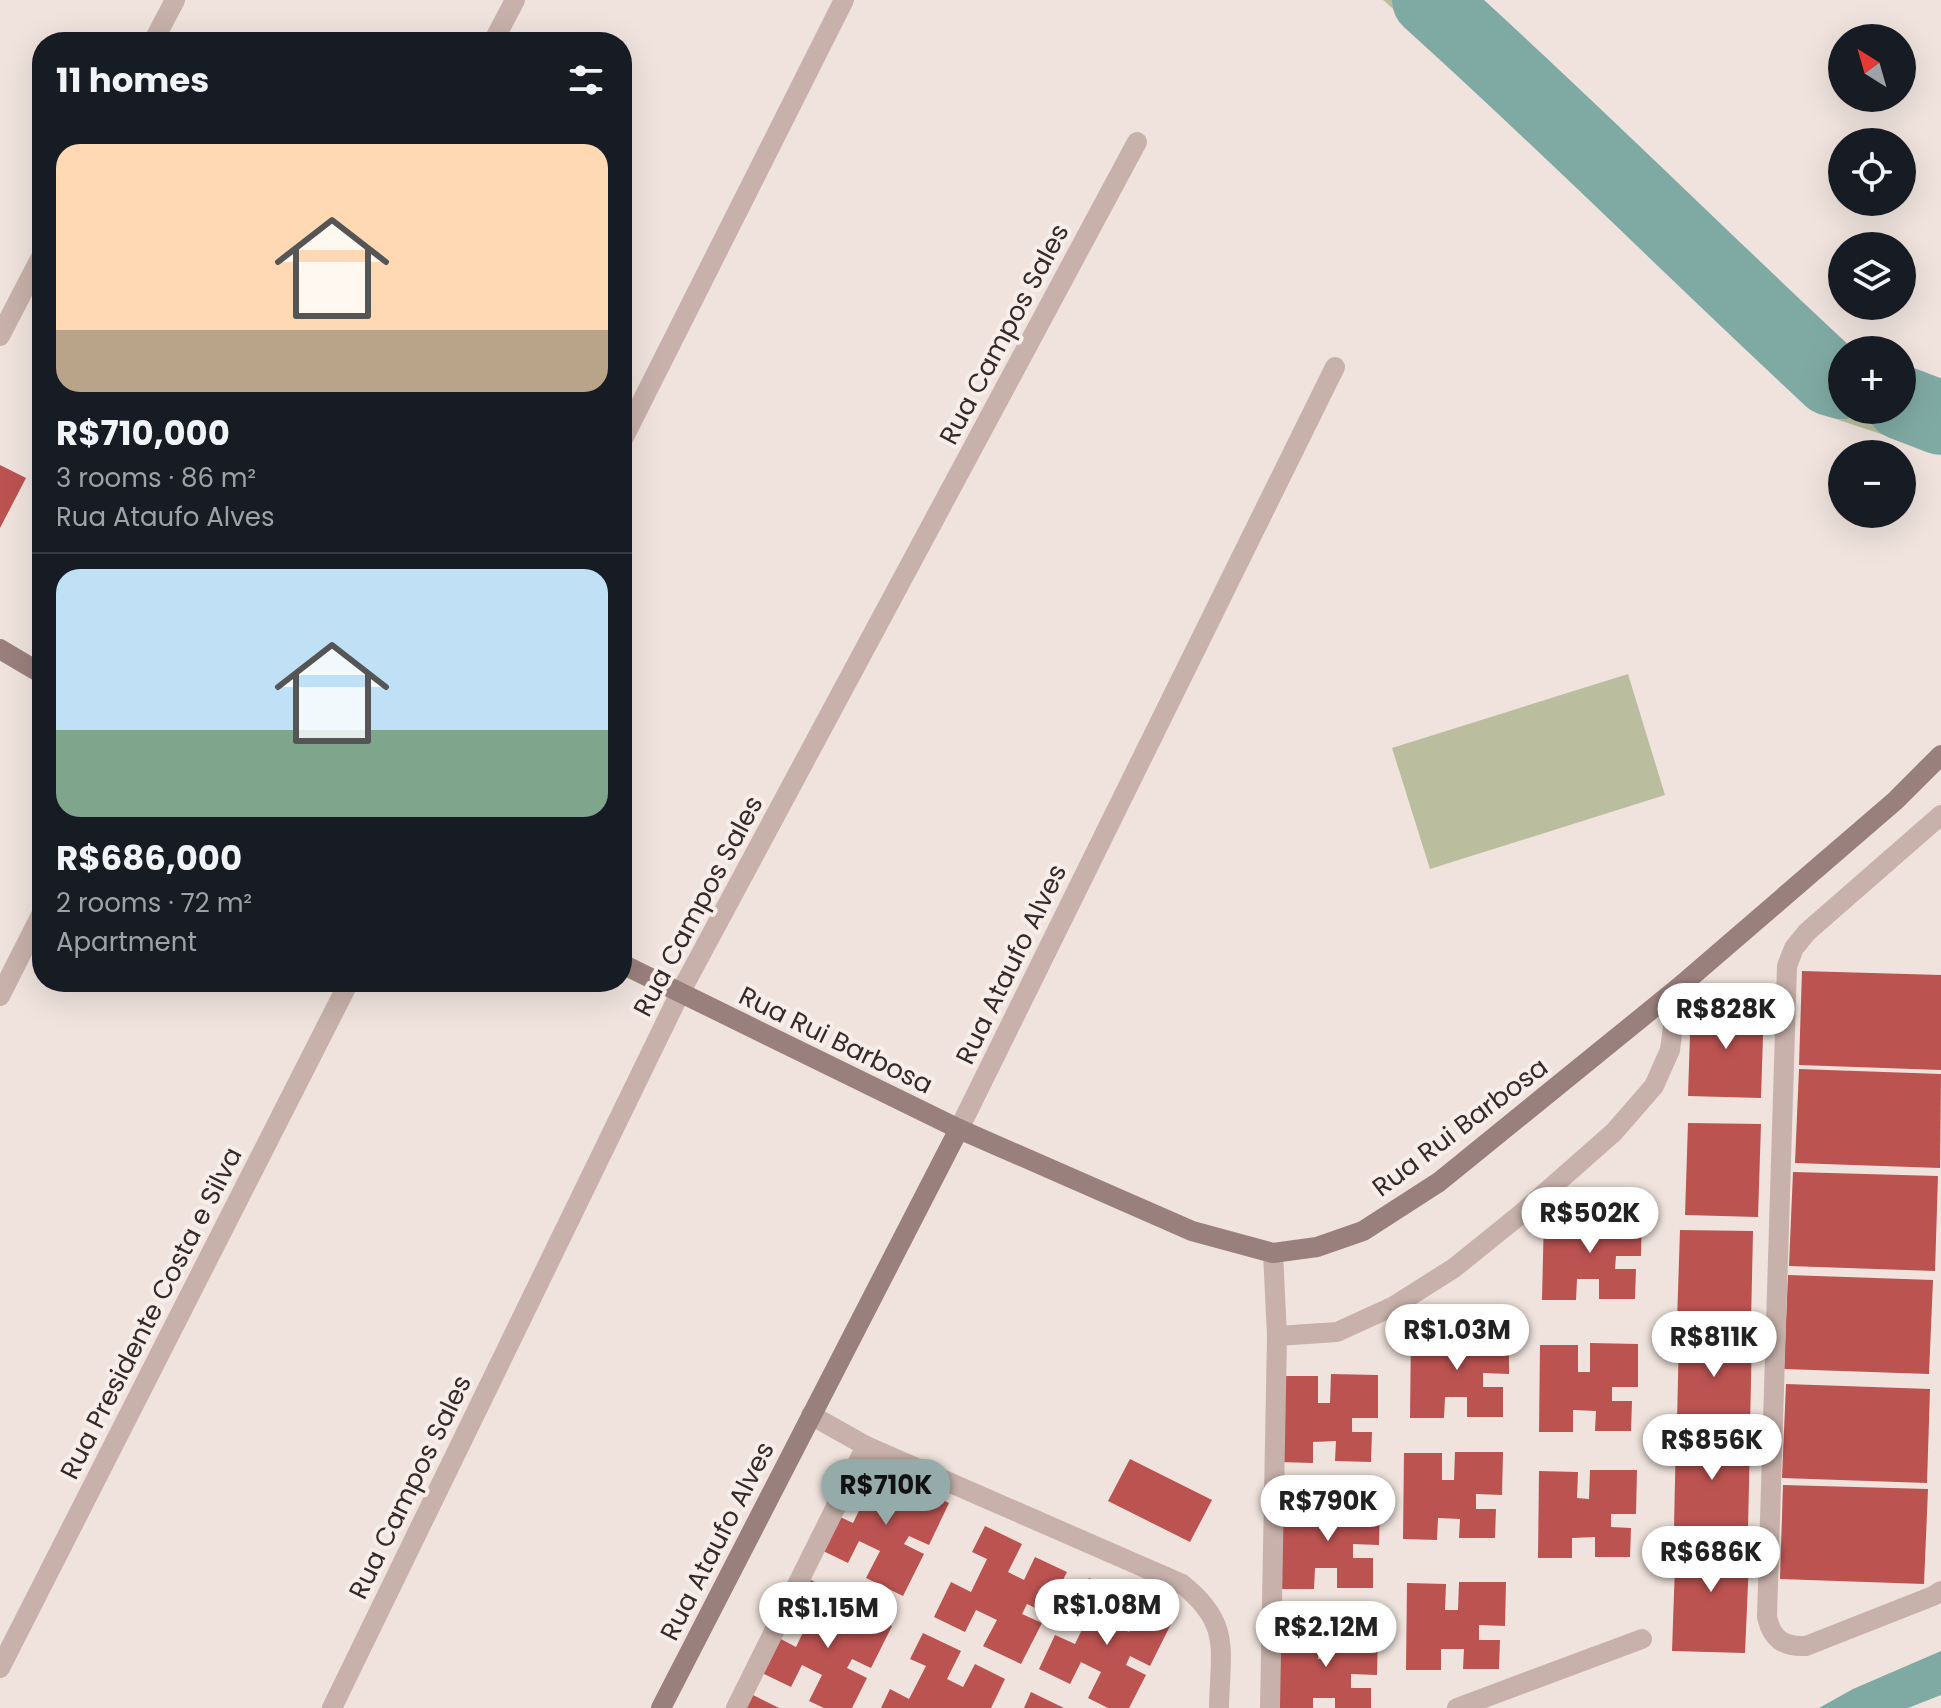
<!DOCTYPE html>
<html lang="en">
<head>
<meta charset="utf-8">
<style>
	body { margin:0; font-family:Poppins,sans-serif; background:#242831; color:#f1f3f6; height:100vh; display:flex; flex-direction:column; font-size:30px; white-space:nowrap }
	* { box-sizing:border-box; margin:0 }
	p { font-size:26px; color:#9ea1a6 }
	.icon { flex:none; width:44px; height:44px; fill:none; stroke:currentColor; stroke-width:2; stroke-linecap:round; stroke-linejoin:round }
	.map { position:relative; flex:1; overflow:hidden }
	.panel { position:absolute; left:32px; top:32px; width:600px; height:960px; display:flex; flex-direction:column; background:#171b24; border-radius:32px; box-shadow:0 8px 32px #0002 }
	.panel>* { flex:none }
	.needle { width:52px; rotate:323deg }
	.buttons { position:absolute; left:1828px; top:24px; display:grid; gap:16px }
	.buttons a { display:grid; place-items:center; width:88px; height:88px; border-radius:50%; background:#171b24; box-shadow:0 8px 32px #0002; font-size:40px }
	.price { position:absolute; translate:-50% -68px; padding:0 18px; border-radius:28px; background:#fff; color:#222; font-size:26px; line-height:52px; filter:drop-shadow(0 2px 4px #0008) }
	.price::after { content:''; position:absolute; left:50%; top:48px; width:24px; height:18px; margin-left:-12px; background:inherit; clip-path:polygon(0 0,100% 0,50% 100%) }
	.price.current { background:#94aba9; color:#111 }
	ul { padding:0; list-style:none }
	li { display:grid; align-content:center; gap:16px; height:424px; padding:0 24px }
	li+li { border-top:2px solid #363941 }
	li span { display:grid; place-items:center; height:248px; border-radius:24px; color:#555 }
	li>.icon { margin-inline-start:auto }
	span .icon { width:144px; height:144px; fill:#fffc; stroke-width:1 }
	li b { font-size:34px }
	h2 { display:flex; justify-content:space-between; align-items:center; height:96px; padding:0 24px; font-size:34px }
	.map>svg:first-child { display:block }
</style>
</head>
<body>
<div class="map">
<svg width="1941" height="1708" viewBox="0 0 1941 1708">
	<rect width="100%" height="100%" fill="#f0e3dd"/>
	<g fill="#babe9f">
		<polygon points="1383,0 1449,0 1501,45 1553,78 1647,178 1749,281 1842,358 1842,410 1902,410 1902,391 1941,402 1941,448 1908,443 1827,416 1706,302 1519,120"/>
		<polygon points="1628,674 1665,795 1430,869 1392,748"/>
	</g>
	<polygon fill="#7faaa3" points="1941,1651 1941,1695 1908,1708 1819,1708 1853,1689"/>
	<g fill="none" stroke-linecap="round" stroke-linejoin="round">
		<g stroke="#7faaa3" stroke-width="74">
			<path d="M1429,0C1566,123 1696,254 1831,379L1842,382"/>
			<polyline points="1902,403 1941,418"/>
		</g>
	</g>
	<g fill="#bb5351">
		<polygon points="0,465 26,478 0,528"/>
		<polygon points="1802,971 1941,975 1941,1070 1799,1065"/>
		<polygon points="1691,1004 1764,1005 1761,1098 1688,1096"/>
		<polygon points="1799,1069 1941,1074 1940,1168 1795,1163"/>
		<polygon points="1688,1123 1761,1124 1758,1217 1685,1215"/>
		<polygon points="1793,1172 1938,1176 1935,1271 1789,1266"/>
		<polygon points="1594,1212 1642,1212 1641,1256 1616,1256 1615,1269 1636,1269 1635,1299 1599,1299 1599,1279 1577,1279 1576,1300 1542,1300 1544,1214 1582,1214 1581,1240 1593,1240"/>
		<polygon points="1680,1230 1753,1231 1751,1323 1677,1322"/>
		<polygon points="1788,1275 1933,1280 1929,1374 1784,1369"/>
		<polygon points="1462,1329 1509,1330 1509,1374 1483,1373 1483,1387 1503,1387 1503,1417 1467,1417 1467,1397 1445,1397 1444,1418 1410,1418 1411,1331 1449,1332 1449,1358 1461,1359"/>
		<polygon points="1679,1332 1752,1334 1750,1426 1677,1424"/>
		<polygon points="1590,1343 1638,1344 1638,1387 1612,1387 1612,1401 1632,1401 1631,1431 1595,1431 1596,1411 1573,1410 1573,1432 1539,1432 1540,1345 1578,1345 1578,1372 1590,1372"/>
		<polygon points="1331,1374 1378,1375 1378,1418 1352,1418 1352,1432 1372,1432 1371,1462 1335,1461 1336,1441 1313,1442 1313,1463 1279,1462 1280,1376 1318,1376 1318,1403 1330,1403"/>
		<polygon points="1786,1384 1930,1389 1927,1483 1782,1478"/>
		<polygon points="1676,1435 1750,1437 1748,1529 1674,1527"/>
		<polygon points="1455,1452 1503,1452 1502,1495 1476,1494 1476,1509 1496,1509 1495,1538 1459,1538 1460,1519 1438,1518 1437,1540 1403,1539 1404,1453 1442,1453 1442,1480 1454,1480"/>
		<polygon points="868,1457 905,1475 891,1504 907,1511 918,1488 949,1503 929,1545 909,1536 904,1544 924,1554 903,1596 866,1578 880,1551 859,1541 848,1563 817,1548 834,1514 853,1523 869,1490 854,1483"/>
		<polygon points="1130,1459 1212,1500 1190,1542 1108,1501"/>
		<polygon points="1590,1470 1637,1470 1636,1514 1611,1514 1611,1527 1631,1528 1630,1557 1595,1557 1595,1537 1572,1538 1572,1558 1538,1558 1539,1471 1578,1472 1577,1498 1589,1499"/>
		<polygon points="1783,1485 1928,1489 1924,1584 1780,1579"/>
		<polygon points="1332,1501 1380,1501 1379,1545 1353,1544 1353,1558 1373,1558 1373,1588 1337,1588 1337,1568 1315,1568 1314,1589 1280,1589 1281,1502 1320,1503 1319,1529 1331,1529"/>
		<polygon points="985,1526 1022,1544 1008,1572 1024,1580 1035,1557 1067,1572 1046,1613 1027,1604 1022,1614 1042,1623 1021,1664 983,1646 997,1620 976,1610 965,1632 934,1617 951,1582 971,1592 987,1559 972,1552"/>
		<polygon points="1676,1536 1750,1538 1745,1653 1672,1651"/>
		<polygon points="1089,1578 1127,1596 1113,1624 1129,1632 1140,1609 1171,1624 1150,1666 1130,1656 1126,1665 1146,1675 1129,1708 1108,1708 1088,1698 1101,1672 1081,1662 1070,1684 1039,1669 1055,1635 1075,1644 1091,1611 1076,1604"/>
		<polygon points="811,1580 848,1599 834,1627 850,1634 861,1612 892,1626 871,1668 852,1659 847,1668 867,1678 852,1708 824,1708 809,1701 822,1675 802,1665 791,1687 760,1672 777,1637 796,1647 812,1614 797,1607"/>
		<polygon points="1459,1582 1506,1582 1505,1626 1479,1625 1479,1640 1500,1640 1499,1669 1463,1669 1464,1649 1441,1649 1441,1670 1406,1670 1407,1583 1446,1584 1445,1610 1458,1610"/>
		<polygon points="1330,1631 1378,1631 1377,1675 1351,1674 1351,1688 1371,1688 1371,1708 1335,1708 1335,1698 1313,1698 1313,1708 1279,1708 1280,1632 1318,1632 1318,1659 1330,1659"/>
		<polygon points="923,1633 961,1651 947,1679 963,1687 975,1664 1005,1679 991,1708 881,1708 890,1689 909,1699 926,1666 910,1659"/>
		<polygon points="1031,1692 1064,1708 1024,1708"/>
		<polygon points="751,1694 779,1708 743,1708"/>
	</g>
	<g fill="none" stroke-linecap="round" stroke-linejoin="round">
		<g stroke="#c7b1aa" stroke-width="20">
			<path d="M1941,815L1807,932L1794,948L1787,966L1767,1617C1772,1639 1783,1647 1806,1646L1933,1596L1941,1591"/>
			<polyline points="1277,1336 1337,1332 1394,1306 1454,1268 1521,1214 1614,1132 1654,1086 1670,1050 1678,988"/>
			<path d="M811,1415L866,1446L1182,1584C1232,1624 1220,1650 1219,1708"/>
			<polyline points="736,1708 866,1446"/>
			<polyline points="1270,1708 1277,1336 1273,1253"/>
			<polyline points="1457,1708 1642,1639"/>
		</g>
		<g stroke="#c7b1aa" stroke-width="20">
			<polyline points="153,42 175,0"/>
			<polyline points="493,42 515,0"/>
			<polyline points="0,336 42,255"/>
			<polyline points="622,441 844,0"/>
			<polyline points="0,996 42,913"/>
			<polyline points="959,1129 1335,367"/>
			<polyline points="0,1668 349,982"/>
			<polyline points="332,1708 680,993 1137,142"/>
		</g>
		<g stroke="#9a807c" stroke-width="20">
			<polyline points="0,649 42,674"/>
			<polyline points="622,964 959,1129 1192,1231 1273,1253 1317,1247 1363,1231 1439,1182 1678,988 1895,801 1941,755"/>
			<polyline points="661,1708 959,1129"/>
		</g>
	</g>
	<g text-anchor="middle" stroke-width="8" stroke-linejoin="round" paint-order="stroke">
		<g font-size="26" fill="#352a29" stroke="#f8eee9">
			<text transform="translate(1004 334) rotate(-62)" y="9">Rua Campos Sales</text>
			<text transform="translate(698 906) rotate(-62)" y="9">Rua Campos Sales</text>
			<text transform="translate(1011 964) rotate(-64)" y="9">Rua Ataufo Alves</text>
			<text transform="translate(836 1040) rotate(26)" y="9">Rua Rui Barbosa</text>
			<text transform="translate(1460 1127) rotate(-37)" y="9">Rua Rui Barbosa</text>
			<text transform="translate(151 1313) rotate(-63)" y="9">Rua Presidente Costa e Silva</text>
			<text transform="translate(410 1487) rotate(-64)" y="9">Rua Campos Sales</text>
			<text transform="translate(717 1541) rotate(-63)" y="9">Rua Ataufo Alves</text>
		</g>
	</g>
</svg>
<div class="buttons">
<a><svg class="needle" viewBox="-14 -14 28 28"><path d="M0-13l5 13h-10z" fill="#e53935"/><path d="M0 13l5-13h-10z" fill="#9ea1a6"/></svg></a>
<a><svg class="icon" aria-label="locate" viewBox="0 0 24 24"><circle cx="12" cy="12" r="6"/><path d="M12 2v4M12 18v4M2 12h4M18 12h4"/></svg></a>
<a><svg class="icon" aria-label="layers" viewBox="0 0 24 24"><path d="M12 4l9 5-9 5-9-5zM3 14l9 5 9-5"/></svg></a>
<a>+</a>
<a>−</a>
</div>
<b class="price" style="left:1726px;top:1051px">R$828K</b>
<b class="price" style="left:1590px;top:1255px">R$502K</b>
<b class="price" style="left:1457px;top:1372px">R$1.03M</b>
<b class="price" style="left:1714px;top:1379px">R$811K</b>
<b class="price" style="left:1712px;top:1482px">R$856K</b>
<b class="price current" style="left:886px;top:1527px">R$710K</b>
<b class="price" style="left:1328px;top:1543px">R$790K</b>
<b class="price" style="left:1711px;top:1594px">R$686K</b>
<b class="price" style="left:1107px;top:1647px">R$1.08M</b>
<b class="price" style="left:828px;top:1650px">R$1.15M</b>
<b class="price" style="left:1326px;top:1669px">R$2.12M</b>
<section class="panel">
<h2>11 homes<svg class="icon" aria-label="filters" viewBox="0 0 24 24"><path d="M4 7h16M4 17h16"/><circle cx="9" cy="7" r="2"/><circle cx="15" cy="17" r="2"/></svg></h2>
<ul>
<li><span style="background:linear-gradient(#ffd9b3 75%,#b9a48a 0)"><svg class="icon" aria-label="home" viewBox="0 0 24 24"><path d="M3 11l9-7 9 7M6 9v11h12V9"/></svg></span><div><b>R$710,000</b><p>3 rooms · 86 m²</p><p>Rua Ataufo Alves</p></div></li>
<li><span style="background:linear-gradient(#bfe0f5 65%,#7fa58c 0)"><svg class="icon" aria-label="home" viewBox="0 0 24 24"><path d="M3 11l9-7 9 7M6 9v11h12V9"/></svg></span><div><b>R$686,000</b><p>2 rooms · 72 m²</p><p>Apartment</p></div></li>
</ul>
</section>
</div>
</body>
</html>
